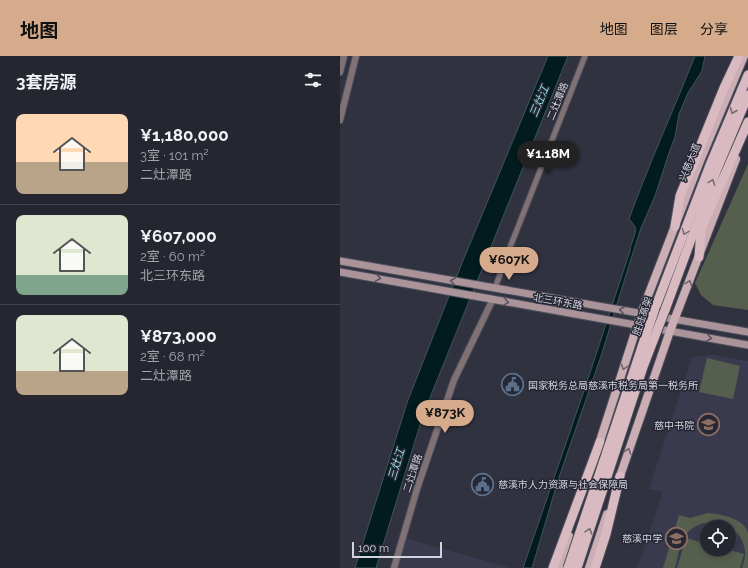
<!DOCTYPE html>
<html lang="zh">
<head>
<meta charset="utf-8">
<style>
	body { margin:0; font-family:Raleway,"Noto Sans SC",sans-serif; background:#2d2e38; color:#f1f3f6; height:100vh; display:flex; flex-direction:column; font-size:15px; white-space:nowrap }
	* { box-sizing:border-box; margin:0 }
	p { font-size:13px; color:#a3a5ab }
	.icon { flex:none; width:22px; height:22px; fill:none; stroke:currentColor; stroke-width:2; stroke-linecap:round; stroke-linejoin:round }
	.map { position:relative; flex:1; overflow:hidden }
	.side { display:flex; flex-direction:column; background:#252630; width:340px }
	.side>* { flex:none }
	.controls { position:absolute; left:360px; top:464px; display:grid; gap:8px }
	.controls a { display:grid; place-items:center; width:36px; height:36px; border-radius:50%; background:#252630; box-shadow:0 2px 6px #0003,0 0 0 1px #42434c; font-size:20px }
	.scale { position:absolute; left:12px; bottom:10px; width:90px; box-sizing:border-box; padding-left:4px; border:2px solid #d2d3dc; border-top:0; font-size:11px; line-height:14px; white-space:nowrap; color:#d2d3dc; -webkit-text-stroke:3px #272835; paint-order:stroke }
	.price { position:absolute; translate:-50% -34px; padding:0 9px; border-radius:14px; background:#d6ab8b; color:#111; font-size:13px; line-height:26px; filter:drop-shadow(0 1px 2px #0008) }
	.price::after { content:''; position:absolute; left:50%; top:24px; width:12px; height:9px; margin-left:-6px; background:inherit; clip-path:polygon(0 0,100% 0,50% 100%) }
	.price.on { background:#222; color:#fff }
	ul { padding:0; list-style:none }
	li { display:flex; align-items:center; gap:12px; height:100px; padding:0 16px }
	li+li { border-top:1px solid #42434c }
	li span { display:grid; place-items:center; flex:none; width:112px; height:80px; border-radius:8px; color:#555 }
	li>.icon { margin-inline-start:auto }
	span .icon { width:48px; height:48px; fill:#fffc; stroke-width:1 }
	li b { font-size:17px }
	h2 { display:flex; justify-content:space-between; align-items:center; height:48px; padding:0 16px; font-size:17px }
	header { display:flex; align-items:center; gap:24px; box-sizing:border-box; height:56px; padding:0 20px; background:#d6ab8b; color:#111 }
	header strong { font-size:19px }
	nav { display:flex; gap:22px; margin-inline-start:auto; font-size:14px }
	main { display:flex; flex:1; min-height:0 }
	.map>svg:first-child { display:block }
</style>
</head>
<body>
<header>
<strong>地图</strong>
<nav><a>地图</a><a>图层</a><a>分享</a></nav>
</header>
<main>
<section class="side">
<h2>3套房源<svg class="icon" aria-label="filters" viewBox="0 0 24 24"><path d="M4 7h16M4 17h16"/><circle cx="9" cy="7" r="2"/><circle cx="15" cy="17" r="2"/></svg></h2>
<ul>
<li><span style="background:linear-gradient(#ffd9b3 60%,#b9a48a 0)"><svg class="icon" aria-label="home" viewBox="0 0 24 24"><path d="M3 11l9-7 9 7M6 9v11h12V9"/></svg></span><div><b>¥1,180,000</b><p>3室 · 101 m²</p><p>二灶潭路</p></div></li>
<li><span style="background:linear-gradient(#dfe7d0 75%,#7fa58c 0)"><svg class="icon" aria-label="home" viewBox="0 0 24 24"><path d="M3 11l9-7 9 7M6 9v11h12V9"/></svg></span><div><b>¥607,000</b><p>2室 · 60 m²</p><p>北三环东路</p></div></li>
<li><span style="background:linear-gradient(#dfe7d0 70%,#b9a48a 0)"><svg class="icon" aria-label="home" viewBox="0 0 24 24"><path d="M3 11l9-7 9 7M6 9v11h12V9"/></svg></span><div><b>¥873,000</b><p>2室 · 68 m²</p><p>二灶潭路</p></div></li>
</ul>
</section>
<div class="map">
<svg width="408" height="512" viewBox="0 0 408 512">
	<rect width="100%" height="100%" fill="#313240"/>
	<g fill="#393a4e" fill-rule="evenodd">
		<path d="M374,299L408,305V512H297L323,436L309,433L352,301ZM367,471H389V493H367Z"/>
		<polygon points="66,482 170,512 57,512"/>
	</g>
	<g fill="#565f4e">
		<polygon points="408,108 408,254 373,249 361,239 355,227"/>
		<polygon points="367,302 400,310 393,343 359,336"/>
		<path d="M368,457C381,458 405,463 408,477C408,487 408,502 408,512H402C404,506 406,500 405,494C402,468 368,457 349,475C340,483 338,500 335,512H323L339,459L350,462Z"/>
		<polygon points="346,482 367,488 367,493 386,493 404,498 400,512 337,512"/>
	</g>
	<g fill="#021c1e" stroke="#405357">
		<polygon points="208,0 228,0 83,359 36,512 15,512 68,344 122,207"/>
		<path d="M355,0H365L362,15L348,37L339,58L335,81L329,97L315,140L301,172L290,206L261,300L218,424L192,512H183L245,332L290,195C290,187 297,179 295,171C294,169 291,165 289,163C309,108 333,55 355,0Z"/>
	</g>
	<g fill="none" stroke-linecap="round" stroke-linejoin="round">
		<defs>
			<polyline id="minor" points="155,232 169,194 245,0"/>
			<g id="tertiary">
				<polyline points="0,16 4,0"/>
				<polyline points="0,64 16,0"/>
				<polyline points="54,512 77,433 114,324 153,243"/>
			</g>
			<g id="secondary">
				<polyline points="0,205 408,276"/>
				<polyline points="0,216 408,289"/>
			</g>
			<g id="primary">
				<polyline points="258,391 301,258 360,105 404,0"/>
				<polyline points="278,426 330,275 396,103"/>
				<polyline points="219,512 229,480"/>
				<polyline points="249,512 267,458"/>
			</g>
			<g id="trunk">
				<polyline points="335,170 340,140 384,32 399,0"/>
				<polyline points="359,201 361,173 408,66"/>
				<polyline points="325,254 377,113 408,39"/>
				<polyline points="314,255 370,109 408,19"/>
				<polyline points="213,512 260,386"/>
				<polyline points="255,512 266,478 280,420"/>
			</g>
		</defs>
		<use href="#minor" stroke="#4e4f5c" stroke-width="7"/>
		<use href="#tertiary" stroke="#4e4f5c" stroke-width="8"/>
		<use href="#secondary" stroke="#4e4f5c" stroke-width="9"/>
		<use href="#primary" stroke="#4e4f5c" stroke-width="10"/>
		<use href="#trunk" stroke="#4e4f5c" stroke-width="11"/>
		<use href="#minor" stroke="#7f7174" stroke-width="5"/>
		<use href="#tertiary" stroke="#7f7174" stroke-width="6"/>
		<use href="#secondary" stroke="#aa9499" stroke-width="7"/>
		<use href="#primary" stroke="#cbaeb4" stroke-width="8"/>
		<use href="#trunk" stroke="#dabac1" stroke-width="9"/>
		<defs>
			<g id="trunk-bridge">
				<polyline points="228,512 314,255"/>
				<polyline points="237,512 303,311 325,254"/>
			</g>
		</defs>
		<use href="#trunk-bridge" stroke="#4e4f5c" stroke-width="11" stroke-linecap="butt"/>
		<use href="#trunk-bridge" stroke="#dabac1" stroke-width="9"/>
	</g>
	<defs><path id="oneway-chevron" d="M-2-3.5L2.5 0L-2 3.5" fill="none" stroke-width="1.6" stroke-linecap="round" stroke-linejoin="round"/></defs>
	<g stroke="#786a74">
		<use href="#oneway-chevron" transform="translate(393 55) rotate(113)"/>
		<use href="#oneway-chevron" transform="translate(372 126) rotate(-70)"/>
		<use href="#oneway-chevron" transform="translate(345 176) rotate(111)"/>
		<use href="#oneway-chevron" transform="translate(249 475) rotate(-72)"/>
	</g>
	<g stroke="#5b535d">
		<use href="#oneway-chevron" transform="translate(38 222) rotate(10)"/>
		<use href="#oneway-chevron" transform="translate(113 225) rotate(-170)"/>
		<use href="#oneway-chevron" transform="translate(166 246) rotate(10)"/>
		<use href="#oneway-chevron" transform="translate(282 254) rotate(-170)"/>
		<use href="#oneway-chevron" transform="translate(369 282) rotate(10)"/>
	</g>
	<g stroke="#71646e">
		<use href="#oneway-chevron" transform="translate(349 227) rotate(-69)"/>
		<use href="#oneway-chevron" transform="translate(284 311) rotate(108)"/>
		<use href="#oneway-chevron" transform="translate(288 395) rotate(-71)"/>
	</g>
	<defs>
		<symbol id="civic-ring" viewBox="-11 -11 22 22"><circle r="9.5" fill="#272835" stroke="#5c6f8a" stroke-width="1.5"/><path d="M-.6-6.5H3V-4.5H.6V-3L4-1V1h2V6H-6V1h2V-1L-.6-3ZM-1.2 2.5V6h2.4V2.5Z" fill="#5c6f8a"/></symbol>
		<symbol id="school-ring" viewBox="-11 -11 22 22"><circle r="9.5" fill="#272835" stroke="#8d6e63" stroke-width="1.5"/><path d="M0-5L7-2L0 1L-7-2ZM-4 1L0 2.5L4 1V4Q0 6-4 4Z" fill="#8d6e63"/></symbol>
	</defs>
	<g fill-rule="evenodd">
		<use href="#civic-ring" x="160" y="316" width="25" height="25"/>
		<use href="#school-ring" x="356" y="356" width="25" height="25"/>
		<use href="#civic-ring" x="130" y="416" width="25" height="25"/>
		<use href="#school-ring" x="324" y="470" width="25" height="25"/>
	</g>
	<g text-anchor="middle" stroke-width="3" stroke-linejoin="round" paint-order="stroke">
		<g font-size="10" fill="#d2d3dc" stroke="#272835">
			<text transform="translate(217 45) rotate(-68)" y="4">二灶潭路</text>
			<text transform="translate(349 106) rotate(-68)" y="4">兴慈大道</text>
			<text transform="translate(218 245) rotate(10)" y="4">北三环东路</text>
			<text transform="translate(302 260) rotate(-71)" y="4">胜陆高架</text>
			<text transform="translate(72 417) rotate(-72)" y="4">二灶潭路</text>
		</g>
		<g font-size="10" fill="#d2d3dc" stroke="#272835" text-anchor="start">
			<text x="188" y="333">国家税务总局慈溪市税务局第一税务所</text>
			<text x="354" y="373" text-anchor="end">慈中书院</text>
			<text x="158" y="432">慈溪市人力资源与社会保障局</text>
			<text x="322" y="486" text-anchor="end">慈溪中学</text>
		</g>
		<g font-size="11" font-style="italic" fill="#98dee5" stroke="#272835">
			<text transform="translate(199 45) rotate(-67)" y="4">三灶江</text>
			<text transform="translate(56 408) rotate(-73)" y="4">三灶江</text>
		</g>
	</g>
</svg>
<div class="controls">
<a><svg class="icon" aria-label="locate" viewBox="0 0 24 24"><circle cx="12" cy="12" r="6"/><path d="M12 2v4M12 18v4M2 12h4M18 12h4"/></svg></a>
</div>
<div class="scale">100 m</div>
<b class="price on" style="left:208px;top:119px">¥1.18M</b>
<b class="price" style="left:169px;top:225px">¥607K</b>
<b class="price" style="left:105px;top:378px">¥873K</b>
</div>
</main>
</body>
</html>
